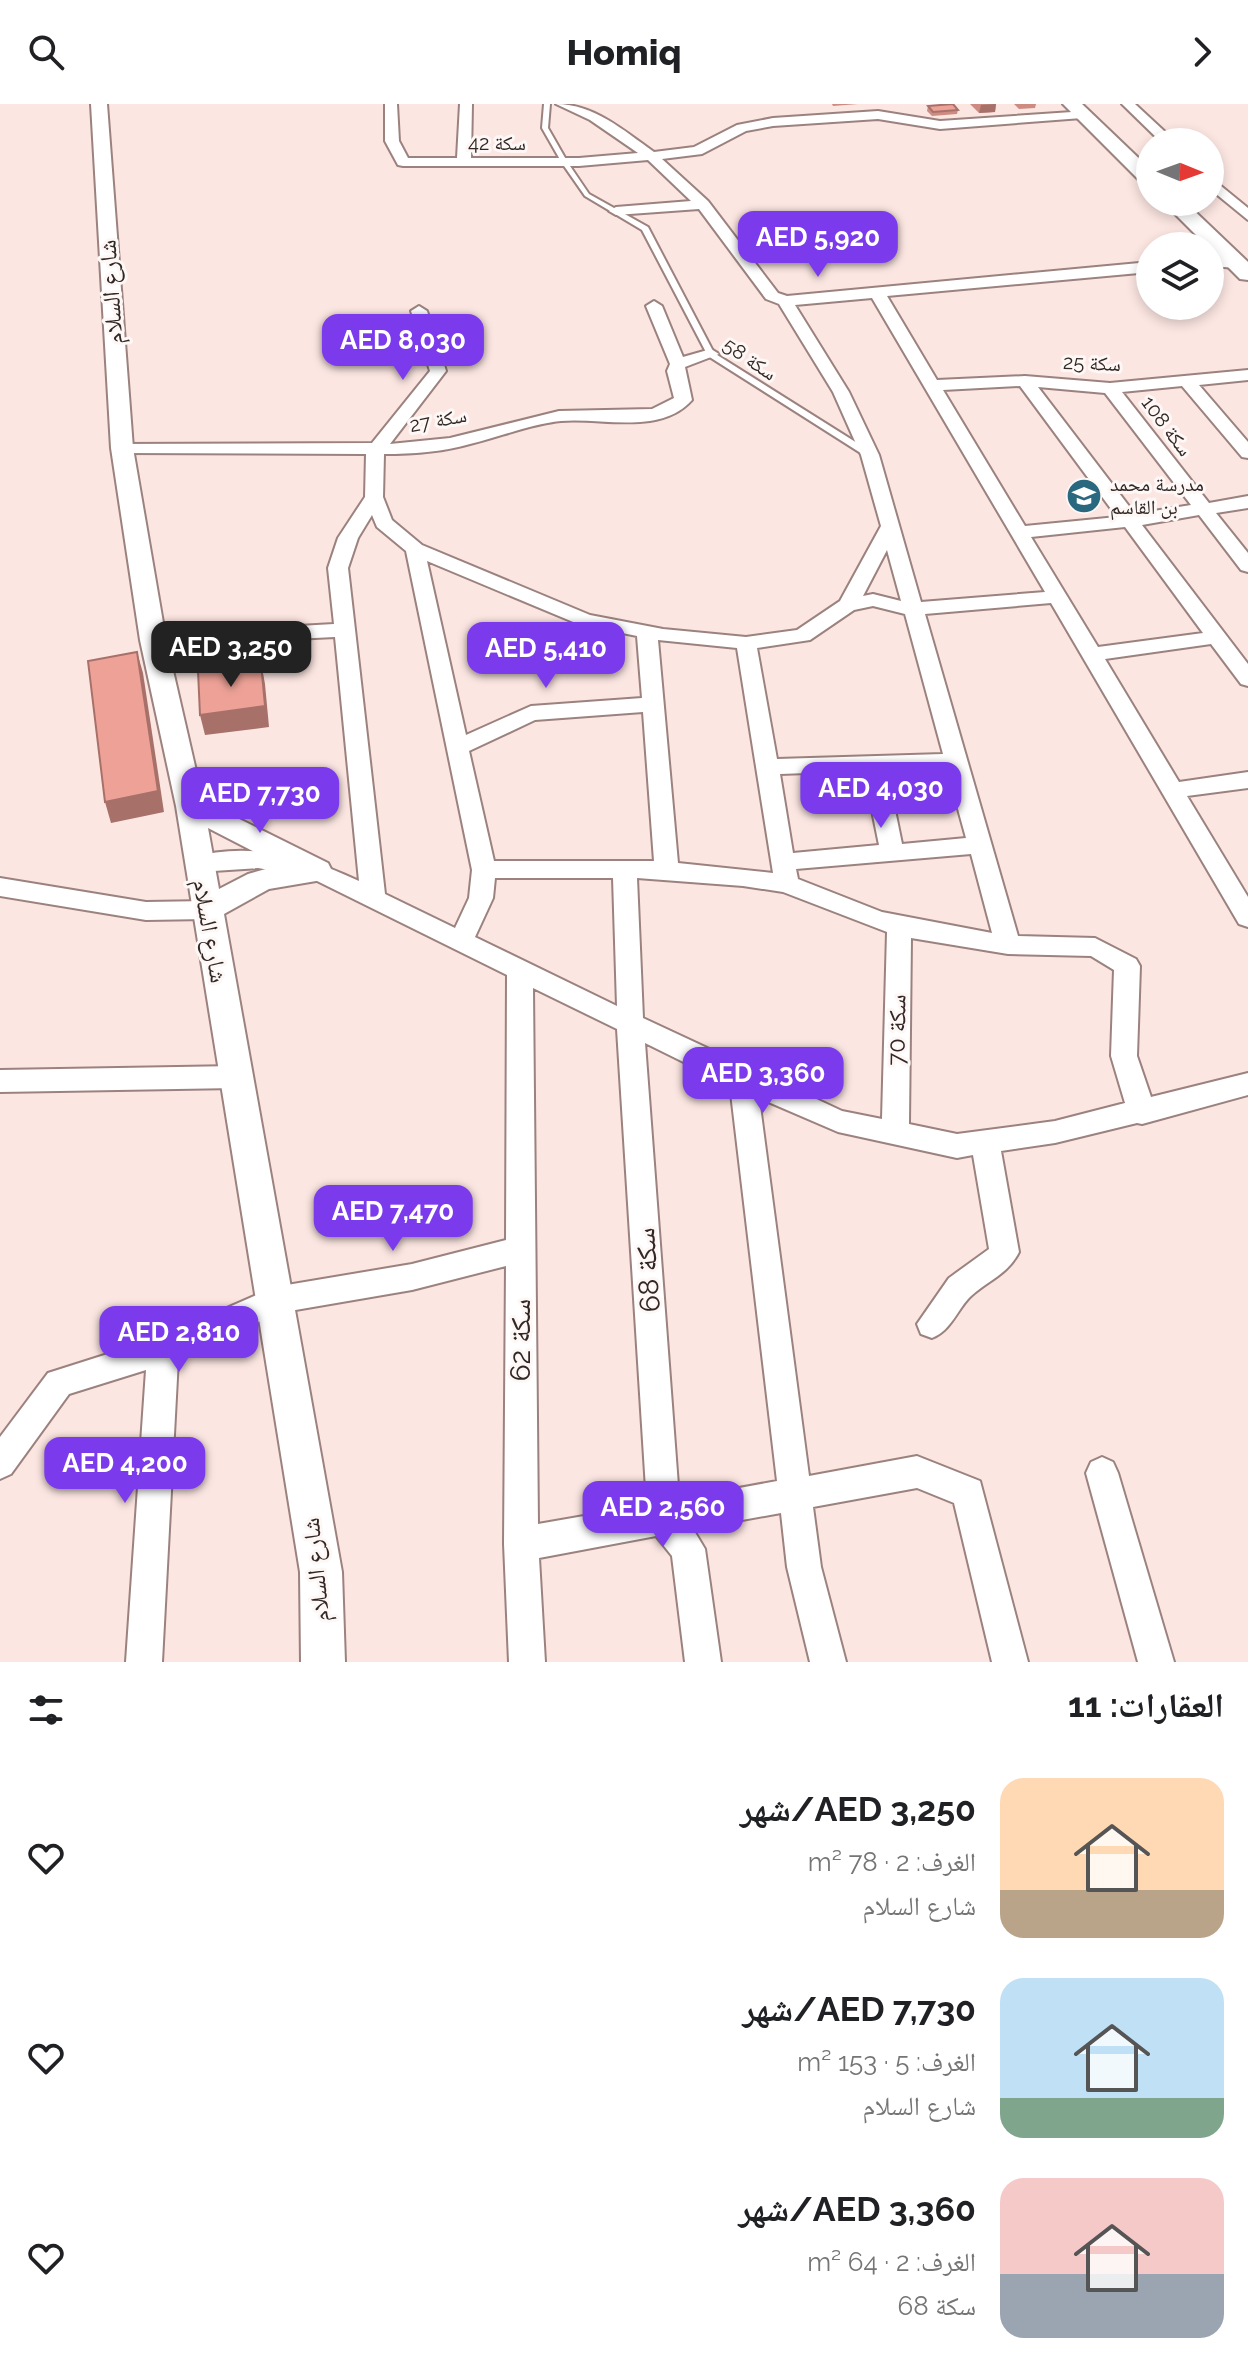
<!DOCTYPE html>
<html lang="ar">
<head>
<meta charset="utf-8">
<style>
	body { margin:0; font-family:Raleway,"Noto Naskh Arabic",sans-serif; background:#f2f2f2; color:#202124; direction:rtl; height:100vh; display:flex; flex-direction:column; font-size:30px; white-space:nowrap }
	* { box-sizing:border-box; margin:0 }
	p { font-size:26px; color:#757577 }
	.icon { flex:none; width:44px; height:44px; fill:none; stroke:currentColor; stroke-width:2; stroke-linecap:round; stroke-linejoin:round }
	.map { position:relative; height:1558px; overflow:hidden; direction:ltr }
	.details { display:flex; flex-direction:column; background:#fff; flex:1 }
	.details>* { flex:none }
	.needle { width:52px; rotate:91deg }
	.fabs { position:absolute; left:1136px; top:24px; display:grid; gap:16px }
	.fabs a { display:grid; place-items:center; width:88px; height:88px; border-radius:50%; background:#fff; box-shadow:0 4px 12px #0003; font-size:40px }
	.price { position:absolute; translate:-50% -68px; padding:0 18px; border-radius:16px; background:#7c3aed; color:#fff; font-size:26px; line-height:52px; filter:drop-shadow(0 2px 4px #0008) }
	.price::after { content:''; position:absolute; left:50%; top:48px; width:24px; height:18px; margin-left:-12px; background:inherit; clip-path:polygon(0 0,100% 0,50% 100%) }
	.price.on { background:#222; color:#fff }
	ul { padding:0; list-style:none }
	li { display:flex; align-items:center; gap:24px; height:200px; padding:0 24px }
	li span { display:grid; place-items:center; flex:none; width:224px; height:160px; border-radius:24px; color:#555 }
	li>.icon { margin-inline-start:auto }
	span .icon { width:96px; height:96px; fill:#fffc; stroke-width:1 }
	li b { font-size:34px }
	h2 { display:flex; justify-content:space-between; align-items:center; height:96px; padding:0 24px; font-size:34px }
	header { display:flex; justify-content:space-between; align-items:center; height:104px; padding:0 24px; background:#fff; font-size:36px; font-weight:800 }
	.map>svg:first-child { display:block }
</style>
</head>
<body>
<header><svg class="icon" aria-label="forward" viewBox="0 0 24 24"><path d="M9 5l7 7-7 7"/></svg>Homiq<svg class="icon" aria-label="search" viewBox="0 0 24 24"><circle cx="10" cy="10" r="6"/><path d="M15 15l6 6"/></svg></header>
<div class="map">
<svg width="1248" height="1558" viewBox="0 0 1248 1558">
	<rect width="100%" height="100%" fill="#fce6e2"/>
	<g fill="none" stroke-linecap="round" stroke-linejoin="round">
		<defs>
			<polygon id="service" points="544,0 550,0 548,24 568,59 589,90 648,123 714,249 873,349 873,353 867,353 708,252 642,126 585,92 562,59 542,24"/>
			<g id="minor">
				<path d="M385,0H397L399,37L408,54H457L460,0H472L471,54H579L638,49L590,16L556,0C594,0 623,26 654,48L694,43L737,21L773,14L878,7L940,17L1087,7V13L1082,14L940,25L878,15L773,22L746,27L702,50L662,55L708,97L778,189L787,192L1150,158V168L887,192L937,276L1025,272L1110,279L1248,266V276L1199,281L1248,338V354L1242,353L1182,282L1122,288L1209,399L1248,392V404L1216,409L1248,449V468L1241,466L1199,411L1142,421L1248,560V582L1241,580L1211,540L1105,555L1179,678L1248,668V684L1187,692L1248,793V823L1239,820L1051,499L925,510L1018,832L1095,834L1136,855L1140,862L1137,952L1151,993L1248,969V991L1142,1020L1137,1019L1055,1039L1001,1047L1019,1148C1008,1170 989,1176 971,1192C957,1205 952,1226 932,1234L921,1230L917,1220L949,1174L989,1145L973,1051L957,1054L838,1028L759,994L809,1372L917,1352L980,1377L1028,1558H992L954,1399L917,1384L813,1403L821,1463L846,1558H810L787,1463L781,1409L693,1425L705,1445L721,1558H685L672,1452L656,1432L539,1454L545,1558H509L504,1440L506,1162L412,1186L278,1209L178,1255L162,1558H126L146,1266L69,1290L11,1370L0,1375V1333L48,1269L158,1234L275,1183L412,1160L506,1136L507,871L309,773L258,764L198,768L190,766L186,760L190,754C248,737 307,752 359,777L335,533L153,542L143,536L153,530L334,520L328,464L338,434L365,393L366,350L122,349L113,344L116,340L372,339L430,267L411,207L419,202L427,207L446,267L390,340L450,334L559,307L652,305L674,294L667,267L670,260L646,202L654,197L662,202L683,253L711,245L719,250L685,263L692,296C660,332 601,313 561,317C530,320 500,333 470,340C442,348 413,350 384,350L383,393L392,416L422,441L590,511L663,525L746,533L797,526L840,497L881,422L861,351L833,288L779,200L766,195L699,105L616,111L609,107L616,103L691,97L648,56L579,62H403L398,61L385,37ZM872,194L1045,488L921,498L879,351L849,288L795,201ZM1020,282L1117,413L1025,422L943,286ZM1038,283L1105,289L1191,401L1135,410ZM372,411L377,423L406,447L472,766L469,794L455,824L385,790L348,464L358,434ZM1125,423L1203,529L1098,543L1031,433ZM887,446L901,497L873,490L863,492ZM427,457L578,520L637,532L642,594L531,602L466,631ZM873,502L905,510L943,650L777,655L757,544L810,536L854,506ZM658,536L737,544L773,769L678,759ZM643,608L654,757H494L469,647L535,616ZM947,665L966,734L902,740L887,667ZM864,667L879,741L793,749L780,670ZM971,750L992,829L882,808L798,775L796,765ZM495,774H613L617,902L475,833L493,794ZM637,774L743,782L783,788L887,828L882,1015L842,1007L643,914ZM911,834L1008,850L1091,852L1114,866L1111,952L1125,999L1055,1017L957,1030L909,1020ZM533,884L617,925L647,1401L538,1420ZM645,939L730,981L777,1377L679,1395Z"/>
				<polygon points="1122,0 1135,0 1176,38 1161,38"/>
				<polygon points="1210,73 1248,104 1248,116 1210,85"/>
				<polygon points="1210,152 1237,154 1245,159 1237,164 1210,162"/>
				<polygon points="0,774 146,798 207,797 216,800 219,806 216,812 207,815 146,816 0,792"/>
				<polygon points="236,962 245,965 249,973 245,981 236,984 0,988 0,966"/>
				<polygon points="1102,1353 1113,1358 1118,1369 1174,1558 1138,1558 1086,1369 1091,1358"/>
			</g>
			<path id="tertiary" d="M91,0H107L133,344L166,536L203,697L328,759L332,767L328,775L269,785L224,810L342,1468L345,1558H301L300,1468L176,702L140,536L111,344ZM208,724L280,761L248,770L219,785Z"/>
			<g id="secondary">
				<polygon points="1063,0 1082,0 1150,65 1150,82 1143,80"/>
				<polygon points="1163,98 1185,98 1248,158 1248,176 1240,175"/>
			</g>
		</defs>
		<use href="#service" stroke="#9b827e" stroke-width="4"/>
		<use href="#minor" stroke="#9b827e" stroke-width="4"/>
		<use href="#tertiary" stroke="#9b827e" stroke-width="4"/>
		<use href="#secondary" stroke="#9b827e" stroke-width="4"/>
		<use href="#service" fill="#fff" fill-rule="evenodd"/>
		<use href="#minor" fill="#fff" fill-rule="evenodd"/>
		<use href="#tertiary" fill="#fff" fill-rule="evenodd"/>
		<use href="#secondary" fill="#fff" fill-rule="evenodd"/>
	</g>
	<g fill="#cd8b82">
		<polygon points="832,0 858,0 833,2"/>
		<polygon points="970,0 996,0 995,8 979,9"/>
		<polygon points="1014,0 1036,0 1035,4 1019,5"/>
		<polygon points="928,2 958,6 957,10 932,12 927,7"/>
	</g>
	<g fill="#a7716a">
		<polygon points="996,0 995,8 979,9 981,1"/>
		<polygon points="137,548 143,569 164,708 111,719 105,698"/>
		<polygon points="261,559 265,580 269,623 205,631 200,611"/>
	</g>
	<g fill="#eea297" stroke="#a7716a" stroke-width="2">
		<polygon points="953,0 958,6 933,8 928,2"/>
		<polygon points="137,548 158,687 105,698 88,557"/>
		<polygon points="261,559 265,602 200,611 198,567"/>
	</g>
	<defs>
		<symbol id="university-disc" viewBox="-11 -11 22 22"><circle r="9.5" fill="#29687e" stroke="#fdf7f6"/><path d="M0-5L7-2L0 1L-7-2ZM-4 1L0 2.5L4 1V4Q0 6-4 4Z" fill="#fff"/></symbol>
	</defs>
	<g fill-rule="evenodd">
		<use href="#university-disc" x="1064" y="372" width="40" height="40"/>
	</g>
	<g text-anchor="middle" stroke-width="6" stroke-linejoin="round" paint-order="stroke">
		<g font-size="20" fill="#312725" stroke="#fdf7f6">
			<text x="497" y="46">سكة 42</text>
			<text transform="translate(750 255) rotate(34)" y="7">سكة 58</text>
			<text transform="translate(1092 259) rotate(2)" y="7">سكة 25</text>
			<text transform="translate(438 316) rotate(-11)" y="7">سكة 27</text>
			<text transform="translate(1167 322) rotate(53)" y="7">سكة 108</text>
		</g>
		<g font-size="20" fill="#312725" stroke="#fdf7f6" text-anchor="start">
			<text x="1110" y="387">مدرسة محمد<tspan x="1110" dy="23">بن القاسم</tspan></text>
		</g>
		<g font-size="24" fill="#312725" stroke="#fdf7f6">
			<text transform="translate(111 188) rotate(-94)" y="8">شارع السلام</text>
			<text transform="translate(210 827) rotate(80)" y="8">شارع السلام</text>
			<text transform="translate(897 926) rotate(-89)" y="8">سكة 70</text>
			<text transform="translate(316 1466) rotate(-96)" y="8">شارع السلام</text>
		</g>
		<g font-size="28" fill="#312725" stroke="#fdf7f6">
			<text transform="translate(647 1166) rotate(-94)" y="10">سكة 68</text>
			<text transform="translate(520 1236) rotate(-90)" y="10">سكة 62</text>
		</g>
	</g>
</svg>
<div class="fabs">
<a><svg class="needle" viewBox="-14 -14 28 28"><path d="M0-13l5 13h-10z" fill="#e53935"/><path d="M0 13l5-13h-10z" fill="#757577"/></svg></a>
<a><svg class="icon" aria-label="layers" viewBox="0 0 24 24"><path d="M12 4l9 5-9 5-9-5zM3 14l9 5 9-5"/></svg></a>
</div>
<b class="price" style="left:818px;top:175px">AED 5,920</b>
<b class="price" style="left:403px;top:278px">AED 8,030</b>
<b class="price on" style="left:231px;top:585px">AED 3,250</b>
<b class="price" style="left:546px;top:586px">AED 5,410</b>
<b class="price" style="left:881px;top:726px">AED 4,030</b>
<b class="price" style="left:260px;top:731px">AED 7,730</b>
<b class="price" style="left:763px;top:1011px">AED 3,360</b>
<b class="price" style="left:393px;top:1149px">AED 7,470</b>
<b class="price" style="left:179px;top:1270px">AED 2,810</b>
<b class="price" style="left:125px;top:1401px">AED 4,200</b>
<b class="price" style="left:663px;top:1445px">AED 2,560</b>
</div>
<section class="details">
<h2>العقارات: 11<svg class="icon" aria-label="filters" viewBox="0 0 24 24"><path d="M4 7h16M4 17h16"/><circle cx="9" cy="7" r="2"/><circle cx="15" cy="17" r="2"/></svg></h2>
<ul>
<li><span style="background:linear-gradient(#ffd9b3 70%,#b9a48a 0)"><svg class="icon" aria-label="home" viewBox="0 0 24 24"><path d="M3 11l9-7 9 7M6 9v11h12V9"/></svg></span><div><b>AED 3,250/شهر</b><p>الغرف: 2 · 78 m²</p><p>شارع السلام</p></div><svg class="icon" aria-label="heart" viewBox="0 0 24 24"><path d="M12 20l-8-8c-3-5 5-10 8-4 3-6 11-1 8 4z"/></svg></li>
<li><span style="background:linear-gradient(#bfe0f5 75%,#7fa58c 0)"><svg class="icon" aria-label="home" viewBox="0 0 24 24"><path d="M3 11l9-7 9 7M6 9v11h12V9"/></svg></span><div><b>AED 7,730/شهر</b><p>الغرف: 5 · 153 m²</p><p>شارع السلام</p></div><svg class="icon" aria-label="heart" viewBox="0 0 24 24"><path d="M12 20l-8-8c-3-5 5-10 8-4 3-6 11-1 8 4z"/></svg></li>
<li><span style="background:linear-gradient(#f6c9c9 60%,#9aa5b1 0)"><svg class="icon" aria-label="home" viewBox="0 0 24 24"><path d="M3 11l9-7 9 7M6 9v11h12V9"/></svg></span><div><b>AED 3,360/شهر</b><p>الغرف: 2 · 64 m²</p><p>سكة 68</p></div><svg class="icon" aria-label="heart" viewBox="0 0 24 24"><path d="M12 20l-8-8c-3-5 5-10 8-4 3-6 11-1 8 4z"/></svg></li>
</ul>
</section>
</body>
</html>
